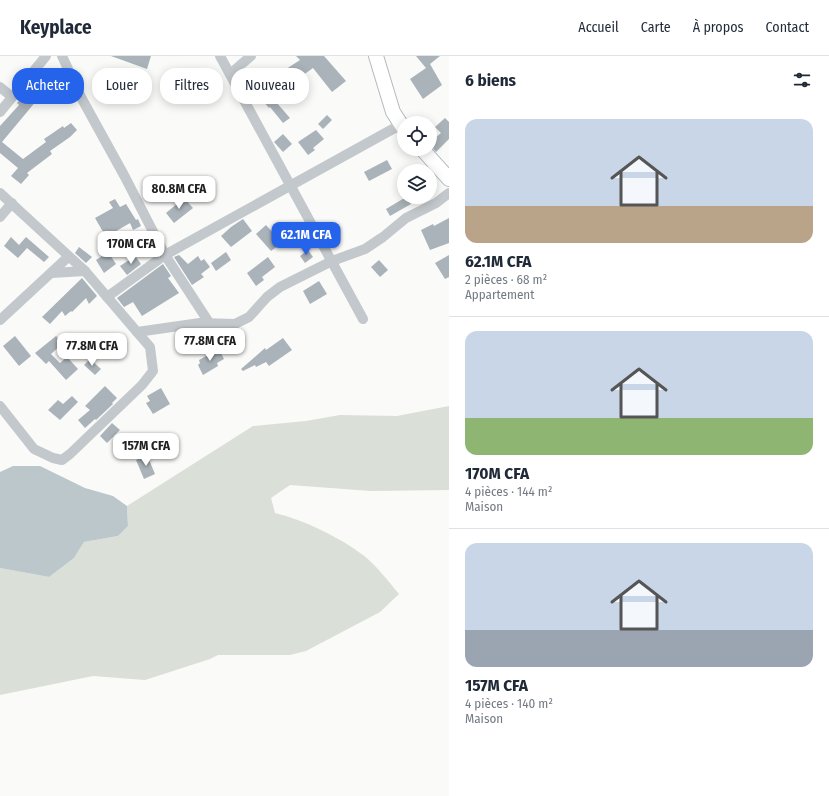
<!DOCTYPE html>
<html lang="fr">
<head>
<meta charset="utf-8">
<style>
	body { margin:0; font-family:"Fira Sans Condensed",sans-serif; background:#f2f2f3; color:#1f2937; height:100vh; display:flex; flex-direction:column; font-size:15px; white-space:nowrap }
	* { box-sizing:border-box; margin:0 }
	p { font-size:13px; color:#747a83 }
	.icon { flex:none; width:22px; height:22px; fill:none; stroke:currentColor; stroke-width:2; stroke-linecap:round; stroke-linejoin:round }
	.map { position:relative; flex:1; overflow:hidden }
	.details { display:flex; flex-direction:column; background:#fff; width:380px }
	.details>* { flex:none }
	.banner { position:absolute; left:12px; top:12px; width:377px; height:36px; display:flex; gap:8px }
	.fabs { position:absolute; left:397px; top:60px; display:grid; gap:8px }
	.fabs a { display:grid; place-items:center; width:40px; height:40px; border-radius:50%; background:#fff; box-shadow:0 2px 10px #0003; font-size:20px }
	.price { position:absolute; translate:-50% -34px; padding:0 9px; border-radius:8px; background:#fff; color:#222; font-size:13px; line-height:26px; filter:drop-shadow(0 1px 2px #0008) }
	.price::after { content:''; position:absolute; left:50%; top:24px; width:12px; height:9px; margin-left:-6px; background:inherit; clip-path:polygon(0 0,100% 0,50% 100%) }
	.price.on { background:#2563eb; color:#fff }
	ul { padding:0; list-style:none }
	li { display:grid; align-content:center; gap:8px; height:212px; padding:0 16px }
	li+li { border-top:1px solid #e0e1e3 }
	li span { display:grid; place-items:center; height:124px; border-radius:12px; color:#555 }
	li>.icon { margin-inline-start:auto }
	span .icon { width:72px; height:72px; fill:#fffc; stroke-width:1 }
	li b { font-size:17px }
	h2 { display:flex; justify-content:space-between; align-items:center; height:48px; padding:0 16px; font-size:17px }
	.chip { padding:0 14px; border-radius:16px; background:#fff; box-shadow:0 2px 10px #0003; font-size:14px; line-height:36px }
	.chip.on { background:#2563eb; color:#fff }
	header { display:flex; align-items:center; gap:24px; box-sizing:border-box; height:56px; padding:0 20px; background:#fff; border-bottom:1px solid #e0e1e3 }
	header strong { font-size:19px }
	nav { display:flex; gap:22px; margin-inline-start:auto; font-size:14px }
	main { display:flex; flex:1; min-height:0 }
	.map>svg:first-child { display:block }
</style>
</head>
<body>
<header>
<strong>Keyplace</strong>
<nav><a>Accueil</a><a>Carte</a><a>À propos</a><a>Contact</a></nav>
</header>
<main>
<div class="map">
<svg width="449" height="740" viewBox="0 0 449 740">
	<rect width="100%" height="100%" fill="#fafaf8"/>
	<path fill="#dadfd7" d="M449,350V434L371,435L290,429L271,442L275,457C304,464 339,481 363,499C376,509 388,525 399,538L380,556L306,595L290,599H218L210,603L145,624L93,620L0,639V512L49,521L74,502L84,486L118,480L128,470L127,450L253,370L306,365L340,359L397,360Z"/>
	<polygon fill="#bbc7cb" points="13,410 40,410 85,432 113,440 127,450 128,470 118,480 84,486 74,502 49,521 0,512 0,416"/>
	<g fill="#aab3b9">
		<polygon points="111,0 151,0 147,13"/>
		<polygon points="296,0 324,0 346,25 332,36 313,12 295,25 297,28 276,46 290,62 283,67 270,51 269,52 261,43 269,37 260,26 273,15 277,19 300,4"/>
		<polygon points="416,0 440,0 430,8 442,29 423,43 410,23 426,12"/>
		<polygon points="44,27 50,36 43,40 42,38 2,86 23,103 46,86 44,83 63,70 64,72 71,67 77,74 70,81 50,95 52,98 27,117 29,119 21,128 11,120 18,112 0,97 0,70 19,49 17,47 32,31 35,34"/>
		<polygon points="327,59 332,64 323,73 318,68"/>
		<polygon points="445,62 449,66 449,83 436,96 430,89 430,86 441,77 435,71"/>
		<polygon points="316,74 324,83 313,92 315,94 308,99 298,86"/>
		<polygon points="283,78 292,88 283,96 274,86"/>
		<polygon points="387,104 392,113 369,125 364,116"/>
		<polygon points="406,141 411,148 390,160 386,153"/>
		<polygon points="184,142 193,152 174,167 166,157"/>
		<polygon points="115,143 120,151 126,148 136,164 138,163 141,170 133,174 130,167 106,181 95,162 113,152 109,146"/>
		<polygon points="449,162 449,187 430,194 421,174 433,168 434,170"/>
		<polygon points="243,163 252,175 231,191 221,180 231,171"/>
		<polygon points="266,169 282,187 271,195 256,178"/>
		<polygon points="11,181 19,189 26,181 49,201 44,206 27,192 18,202 4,190"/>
		<polygon points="79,191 92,201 86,207 75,197"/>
		<polygon points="308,194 313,201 305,207 300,200"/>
		<polygon points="108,196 116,208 104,217 96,204"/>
		<polygon points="226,196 231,204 216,215 211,207"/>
		<polygon points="179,199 188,208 198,200 201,205 204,203 210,211 201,218 204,221 192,229 174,201"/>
		<polygon points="449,199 449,221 445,223 435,207"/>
		<polygon points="135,200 141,208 127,219 120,210"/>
		<polygon points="268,201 275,211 262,221 264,224 256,230 247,217"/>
		<polygon points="379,204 388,214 380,221 371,211"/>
		<polygon points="163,208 171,220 168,222 179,237 142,260 133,246 124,251 117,242"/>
		<polygon points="82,222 97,240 89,248 86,242 72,256 71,255 65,260 62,255 50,268 42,261"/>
		<polygon points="319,225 327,238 310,248 303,235"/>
		<polygon points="15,280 31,300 19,310 3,290"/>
		<polygon points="56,280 63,287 51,298 60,307 67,301 78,313 66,324 49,305 46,308 35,297"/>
		<polygon points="283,282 292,294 269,310 266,306 256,311 255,309 243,315 241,313 265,292 266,294"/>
		<polygon points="219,293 224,303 217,307 218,310 203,319 198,309 200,307 199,304"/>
		<polygon points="90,303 101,313 95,319 84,309"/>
		<polygon points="105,330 117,342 112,347 113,348 96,364 95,363 85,372 78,364 90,354 85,350"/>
		<polygon points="161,332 170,348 153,358 146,347 150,345 147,340"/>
		<polygon points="72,340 78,346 60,364 48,354 58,344 63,348"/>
		<polygon points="112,367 120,374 107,387 100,380"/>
		<polygon points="147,399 155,418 144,423 136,404"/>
	</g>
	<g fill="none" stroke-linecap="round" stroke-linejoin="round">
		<defs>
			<g id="secondary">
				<polyline points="376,0 393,56 404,73"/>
				<polyline points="422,93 449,123"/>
			</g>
		</defs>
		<use href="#secondary" stroke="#b3babf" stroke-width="16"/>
		<g stroke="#c3c8cc" stroke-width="10">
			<polyline points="62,0 82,43 125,121 165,199 210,268"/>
			<polyline points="220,0 363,263"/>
			<polyline points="230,18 251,0"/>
			<polyline points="0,31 12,41"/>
			<polyline points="0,56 46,0"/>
			<polyline points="0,137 85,215 137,276 200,267 235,268 249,261 267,241 280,231 332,205 365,193 383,181 406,162 436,147 449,137"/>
			<polyline points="0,161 12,147"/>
			<polyline points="52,217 85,215"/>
			<polyline points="107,241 165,199 400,69"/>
			<polyline points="0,264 68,201"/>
			<polyline points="0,350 34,393 53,402 62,404 70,398 142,329 153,315 150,291 137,276"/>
		</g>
		<use href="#secondary" stroke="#fff" stroke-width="14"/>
	</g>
</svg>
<div class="fabs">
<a><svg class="icon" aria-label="locate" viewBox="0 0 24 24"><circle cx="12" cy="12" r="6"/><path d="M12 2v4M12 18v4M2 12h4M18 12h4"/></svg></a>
<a><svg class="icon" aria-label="layers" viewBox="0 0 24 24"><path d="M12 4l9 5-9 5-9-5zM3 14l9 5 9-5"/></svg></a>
</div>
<b class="price" style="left:179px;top:154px">80.8M CFA</b>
<b class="price on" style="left:306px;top:200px">62.1M CFA</b>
<b class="price" style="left:131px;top:209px">170M CFA</b>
<b class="price" style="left:210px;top:306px">77.8M CFA</b>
<b class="price" style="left:92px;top:311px">77.8M CFA</b>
<b class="price" style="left:146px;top:411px">157M CFA</b>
<div class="banner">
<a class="chip on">Acheter</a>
<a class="chip">Louer</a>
<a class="chip">Filtres</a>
<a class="chip">Nouveau</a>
</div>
</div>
<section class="details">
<h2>6 biens<svg class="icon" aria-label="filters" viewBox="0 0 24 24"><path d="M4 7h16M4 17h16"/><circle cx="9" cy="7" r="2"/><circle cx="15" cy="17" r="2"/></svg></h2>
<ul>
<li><span style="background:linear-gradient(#c9d6e8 70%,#b9a48a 0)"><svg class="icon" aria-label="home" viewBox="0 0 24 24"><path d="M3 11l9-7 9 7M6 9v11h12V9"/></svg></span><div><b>62.1M CFA</b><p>2 pièces · 68 m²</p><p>Appartement</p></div></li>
<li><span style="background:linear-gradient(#c9d6e8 70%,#8fb573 0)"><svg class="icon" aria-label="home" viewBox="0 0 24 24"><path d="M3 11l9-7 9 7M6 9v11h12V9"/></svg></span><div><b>170M CFA</b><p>4 pièces · 144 m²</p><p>Maison</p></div></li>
<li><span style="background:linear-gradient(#c9d6e8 70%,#9aa5b1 0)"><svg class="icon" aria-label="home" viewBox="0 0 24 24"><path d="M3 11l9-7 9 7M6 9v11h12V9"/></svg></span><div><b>157M CFA</b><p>4 pièces · 140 m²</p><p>Maison</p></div></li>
</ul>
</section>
</main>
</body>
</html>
